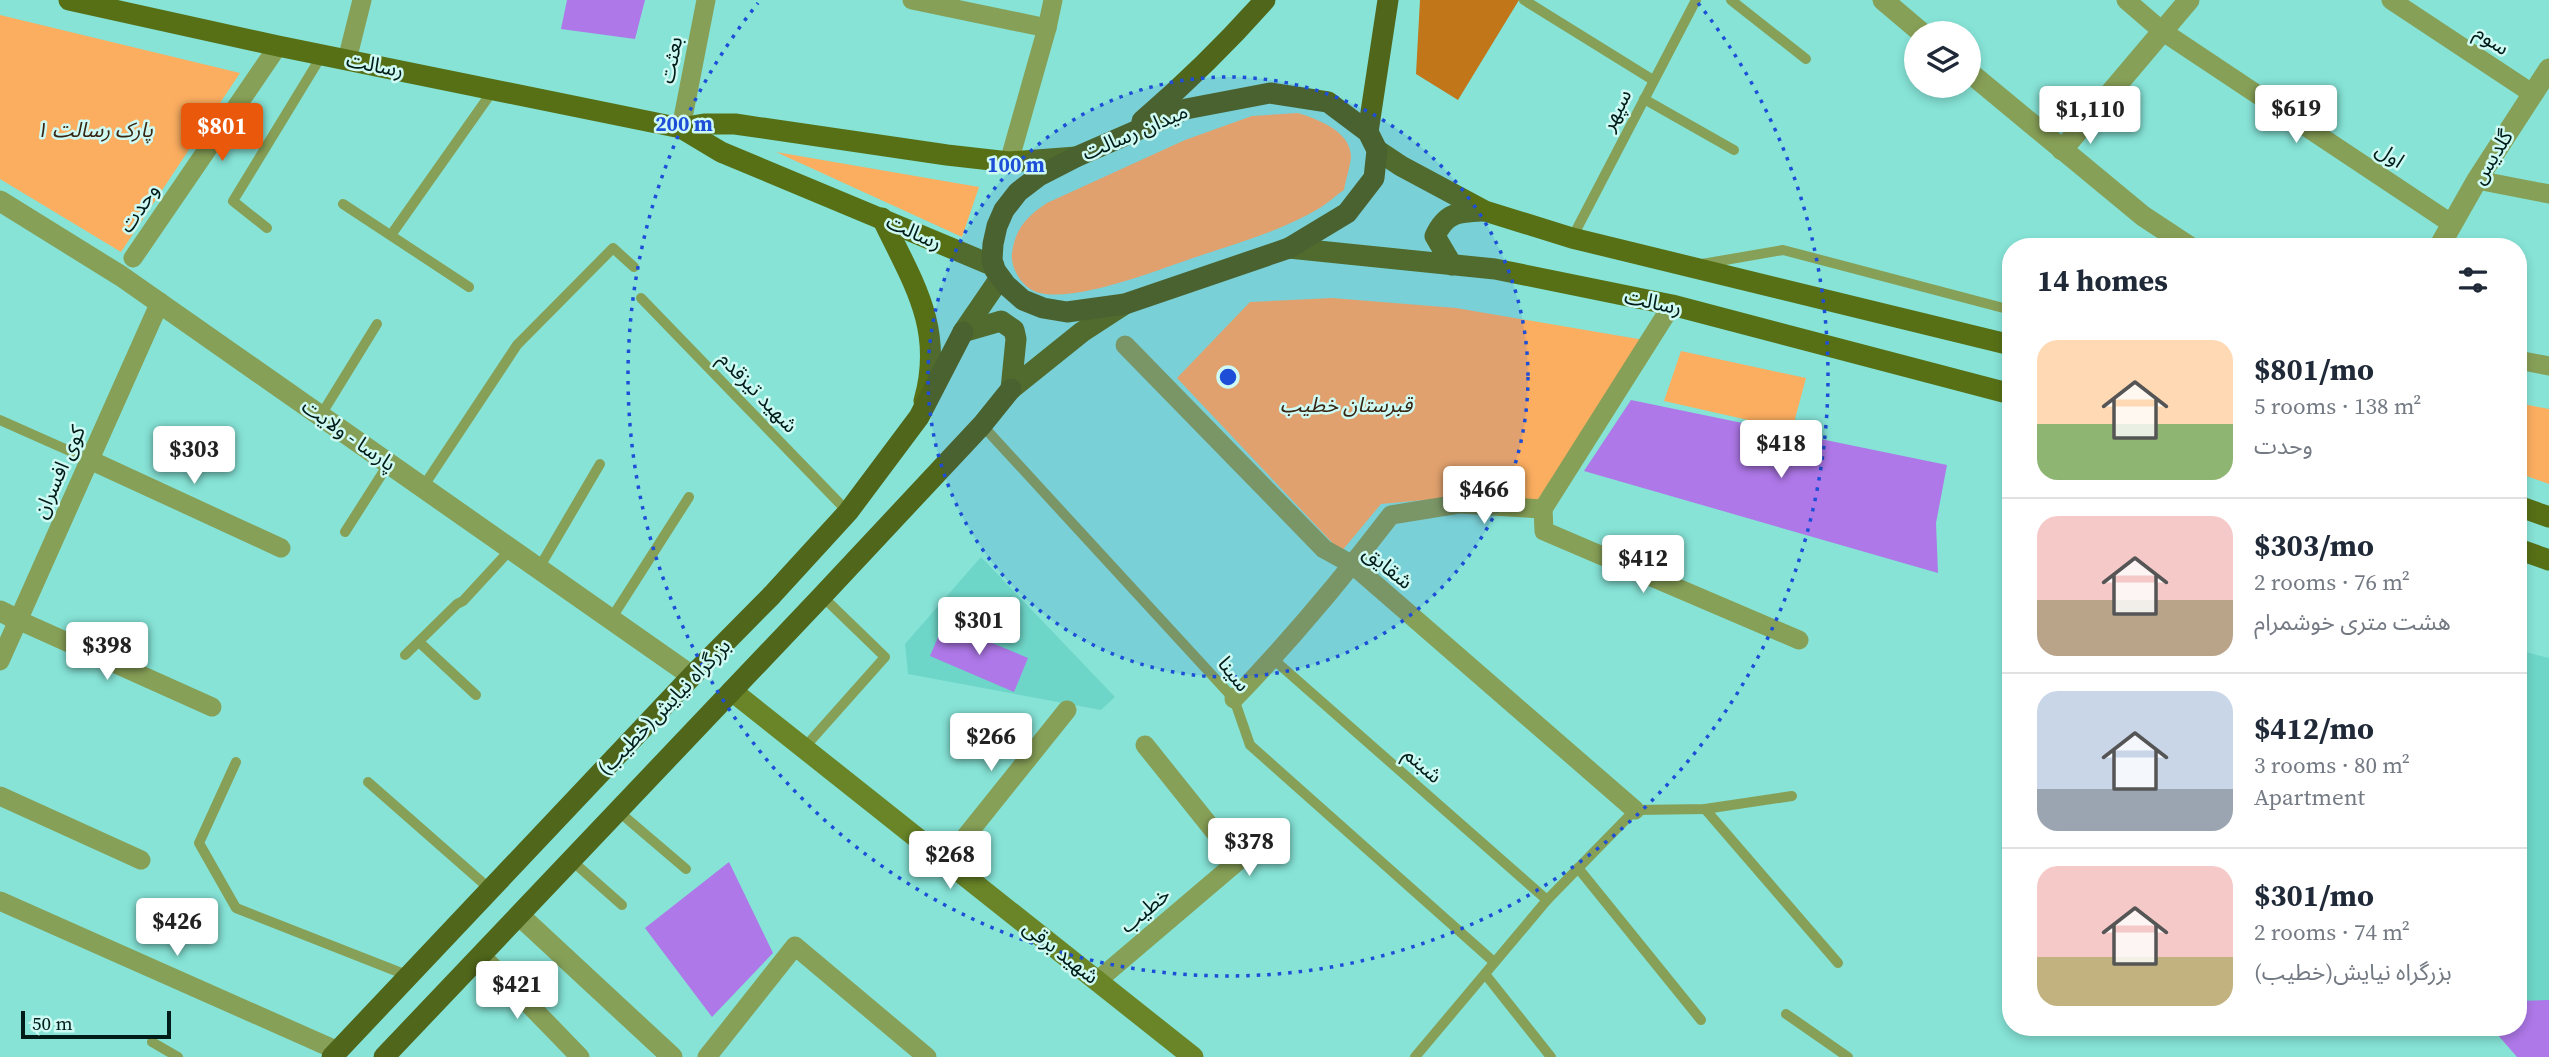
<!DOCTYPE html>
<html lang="en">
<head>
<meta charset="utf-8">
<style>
	body { margin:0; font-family:"Source Serif 4","Noto Sans Arabic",serif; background:#f2f2f3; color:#1f2937; height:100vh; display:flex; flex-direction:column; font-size:26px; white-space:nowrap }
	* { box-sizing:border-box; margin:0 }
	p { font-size:23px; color:#747a83 }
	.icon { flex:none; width:38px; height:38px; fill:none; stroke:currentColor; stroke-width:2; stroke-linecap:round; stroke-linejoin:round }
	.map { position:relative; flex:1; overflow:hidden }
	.drawer { position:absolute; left:2002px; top:238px; width:525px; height:798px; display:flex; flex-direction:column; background:#fff; border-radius:28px; box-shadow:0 4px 10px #0003 }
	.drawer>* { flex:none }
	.fabs { position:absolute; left:1904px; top:21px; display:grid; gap:14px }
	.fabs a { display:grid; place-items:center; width:77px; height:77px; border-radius:50%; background:#fff; box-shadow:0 4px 10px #0003; font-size:35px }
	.scale { position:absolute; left:21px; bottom:18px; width:150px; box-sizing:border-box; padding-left:7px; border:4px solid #001c19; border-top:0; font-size:19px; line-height:24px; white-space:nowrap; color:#001c19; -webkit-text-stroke:5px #cffaf3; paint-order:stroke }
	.price { position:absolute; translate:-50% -60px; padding:0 16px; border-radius:7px; background:#fff; color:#222; font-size:23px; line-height:46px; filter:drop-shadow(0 2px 4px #0008) }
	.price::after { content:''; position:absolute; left:50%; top:42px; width:21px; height:16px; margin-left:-10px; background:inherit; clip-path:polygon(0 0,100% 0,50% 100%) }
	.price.on { background:#ea580c; color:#fff }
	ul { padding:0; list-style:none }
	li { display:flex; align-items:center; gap:21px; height:175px; padding:0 35px }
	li+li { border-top:2px solid #e0e1e3 }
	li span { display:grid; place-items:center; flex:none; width:196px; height:140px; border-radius:21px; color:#555 }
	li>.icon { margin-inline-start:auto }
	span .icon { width:84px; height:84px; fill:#fffc; stroke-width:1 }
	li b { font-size:30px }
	h2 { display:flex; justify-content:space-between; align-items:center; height:84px; padding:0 35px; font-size:30px }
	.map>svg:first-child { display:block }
</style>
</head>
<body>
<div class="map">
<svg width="2549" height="1057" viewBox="0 0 2549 1057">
	<rect width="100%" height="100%" fill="#86e3d6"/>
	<g fill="#6ed6c8">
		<polygon points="981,557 1115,697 1101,710 908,674 905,644"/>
		<polygon points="2518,650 2549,658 2549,1002 2518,1001"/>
	</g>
	<g fill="#fbae60">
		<polygon points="0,15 240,73 121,252 0,179"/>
		<path d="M1298,113C1317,119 1351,131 1351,157C1350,167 1346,179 1344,190C1335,196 1327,204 1318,209C1281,231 1239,242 1199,256C1160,269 1079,302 1040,293C1023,289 1010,269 1012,253C1015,229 1027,216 1047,203L1185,140L1252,116Z"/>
		<polygon points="776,152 979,187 962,237"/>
		<polygon points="1332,298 1456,308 1644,340 1537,501 1457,497 1381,504 1341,552 1177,378 1250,302"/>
		<polygon points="1681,351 1806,378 1792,430 1664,401"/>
		<polygon points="2518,403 2549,409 2549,484 2518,473"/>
	</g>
	<polygon fill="#c1761a" points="1420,0 1519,0 1458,100 1416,74"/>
	<g fill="#ae78e8">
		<polygon points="567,0 645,0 635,39 561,29"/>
		<polygon points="1631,400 1947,465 1936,523 1938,573 1584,471"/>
		<polygon points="944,623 1028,658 1014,692 930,656"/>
		<polygon points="729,862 773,953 712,1017 645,928"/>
		<polygon points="2549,1000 2549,1057 2517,1057 2491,1027 2518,1027 2518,1001"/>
	</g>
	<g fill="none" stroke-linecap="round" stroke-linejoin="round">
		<g stroke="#87a057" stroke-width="10">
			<polyline points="1524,0 1653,80"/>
			<polyline points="1731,0 1806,59"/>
			<polyline points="1644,99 1734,150"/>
			<polyline points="343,204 469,287"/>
			<polyline points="267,228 233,201 322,55"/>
			<polyline points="391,235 494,89"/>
			<polyline points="1572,238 1696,0"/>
			<polyline points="1702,264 1783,250 2011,310"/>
			<polyline points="641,298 848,512"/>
			<polyline points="321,415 377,324"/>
			<polyline points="0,420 90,460"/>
			<polyline points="982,425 1234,699 1250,745 1494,962"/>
			<polyline points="423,487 517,345 613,248 634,267"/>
			<polyline points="345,532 389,463"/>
			<polyline points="539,568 600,464"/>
			<polyline points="611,619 689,497"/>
			<polyline points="419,642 476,695"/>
			<polyline points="405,655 457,604 463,601 511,549"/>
			<polyline points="1273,659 1547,900"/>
			<polyline points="804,748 885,657 822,596"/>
			<polyline points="236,762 199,843 236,908 409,976"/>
			<polyline points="368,782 491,890"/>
			<polyline points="1705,809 1838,963"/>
			<polyline points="618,811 686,869"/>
			<polyline points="571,860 622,905"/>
			<polyline points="1578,868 1701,1020"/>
			<polyline points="1485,974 1551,1057"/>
			<polyline points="1786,1014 1848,1057"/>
			<polyline points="152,1042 178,1057"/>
			<polyline points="1415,1057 1547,900 1635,810 1705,809 1792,796"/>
		</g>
		<g stroke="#87a057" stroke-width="19">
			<polyline points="912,0 1047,28 1009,162"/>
			<polyline points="2126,0 2162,31 2452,224"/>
			<polyline points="2391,0 2533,94"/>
			<polyline points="1047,28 1053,0"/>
			<polyline points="347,60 362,0"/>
			<polyline points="681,128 706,0"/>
			<polyline points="2477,180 2549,194"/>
			<polyline points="133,258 278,46"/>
			<polyline points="1125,345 1324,549 1353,565 1635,810"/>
			<polyline points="2518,360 2549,366"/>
			<polyline points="90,460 281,548"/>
			<polyline points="1543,509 1544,531 1799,640"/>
			<polyline points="18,620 212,707"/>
			<polyline points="0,661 160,302"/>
			<path d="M1234,699C1290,641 1342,579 1391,515L1459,504L1543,509L1672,305"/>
			<polyline points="0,796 141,860"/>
			<polyline points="946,861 1067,710"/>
			<polyline points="0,901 338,1051"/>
			<polyline points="482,956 580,1057"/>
			<polyline points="1097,981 1238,861 1145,745"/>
			<polyline points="707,1057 795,946 927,1057"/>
		</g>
		<g stroke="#87a057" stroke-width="21">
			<polyline points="1883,0 1922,33"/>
			<polyline points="1969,72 2143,216 2190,247"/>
			<polyline points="2062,150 2189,0"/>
			<polyline points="0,201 121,276 692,676"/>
			<polyline points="2439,247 2477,180 2549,69"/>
			<polyline points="0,611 18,620"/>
			<polyline points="520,916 672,1057"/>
		</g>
		<polyline stroke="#698527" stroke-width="21" points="732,691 1193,1057"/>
		<g stroke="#577016" stroke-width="21">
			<polyline points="69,0 278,46 681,128 704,124 735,124 947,155 1009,162 1076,157"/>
			<polyline points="681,128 721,152 994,266"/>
			<polyline points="1377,150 1401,166 1485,211 1572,238 2011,345"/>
			<path d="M882,218C912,281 945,328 924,401"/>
			<polyline points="1289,248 1495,269 1672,305 2011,394"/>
			<path d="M1452,265L1435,236C1446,212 1459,212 1483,211"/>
			<polyline points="963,332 1001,321 1014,330 1016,339 1011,389"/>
			<polyline points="963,332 1000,278"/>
			<polyline points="1011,389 1082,332 1125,304"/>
			<polyline points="2518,506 2549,517"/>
			<polyline points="2518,549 2549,560"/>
		</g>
		<g stroke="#50661a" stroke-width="21">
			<polygon points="1270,93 1328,102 1368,132 1377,150 1374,178 1347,213 1289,248 1125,304 1067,312 1043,308 1023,300 1006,285 995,270 992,260 993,244 997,226 1004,210 1018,192 1039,176 1076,157 1186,109"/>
			<path d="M1142,121C1186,83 1227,43 1265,0"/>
			<polyline points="1368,132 1388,0"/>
			<polyline points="332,1057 692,676 772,595 848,512 919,417 963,332"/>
			<polyline points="384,1057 822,596 982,425 1011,389"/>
		</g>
	</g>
	<circle cx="1228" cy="377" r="300" fill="#1d4ed8" fill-opacity=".12"/>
	<g fill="none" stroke="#1d4ed8" stroke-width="3.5" stroke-dasharray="3.5 7">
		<circle cx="1228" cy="377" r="300"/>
		<path d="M1698 3A600 600 0 1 1 758 3"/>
	</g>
	<g text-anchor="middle" stroke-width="5" stroke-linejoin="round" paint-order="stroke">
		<g font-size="21" fill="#001c19" stroke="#cffaf3">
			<text transform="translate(2492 40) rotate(34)" y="7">سوم</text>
			<text transform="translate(671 60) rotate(-79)" y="7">بعثت</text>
			<text transform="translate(375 65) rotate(11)" y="7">رسالت</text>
			<text transform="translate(1616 110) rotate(-63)" y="7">سپهر</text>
			<text transform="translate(1135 132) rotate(-23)" y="7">میدان رسالت</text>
			<text transform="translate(2390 155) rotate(34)" y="7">اول</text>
			<text transform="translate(2492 157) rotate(-58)" y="7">گلدیس</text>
			<text transform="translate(139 208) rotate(-56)" y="7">وحدت</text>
			<text transform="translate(914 232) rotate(24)" y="7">رسالت</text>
			<text transform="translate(1653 302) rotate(12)" y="7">رسالت</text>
			<text transform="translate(758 392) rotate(46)" y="7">شهید تیزقدم</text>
			<text transform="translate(349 435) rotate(35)" y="7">پارسا - ولایت</text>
			<text transform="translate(59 472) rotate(-66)" y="7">کوی افسران</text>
			<text transform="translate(1388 567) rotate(39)" y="7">شقایق</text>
			<text transform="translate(1234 674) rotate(51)" y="7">سینا</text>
			<text transform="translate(664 707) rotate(-46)" y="7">بزرگراه نیایش(خطیب)</text>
			<text transform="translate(1423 765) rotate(41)" y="7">شبنم</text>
			<text transform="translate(1145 910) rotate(-40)" y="7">خطیب</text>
			<text transform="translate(1061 952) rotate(38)" y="7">شهید برقی</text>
		</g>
		<g font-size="21" font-style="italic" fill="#382614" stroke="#cffaf3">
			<text x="94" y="137">پارک رسالت ۱</text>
			<text x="1346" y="412">قبرستان خطیب</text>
		</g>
	</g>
	<circle cx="1228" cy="377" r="10" fill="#1d4ed8" stroke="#cffaf3" stroke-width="3.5"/>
	<g font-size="21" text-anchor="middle" font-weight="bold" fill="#1d4ed8" stroke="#cffaf3" stroke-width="5" stroke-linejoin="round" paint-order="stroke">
		<text x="684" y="131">200 m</text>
		<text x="1016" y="172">100 m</text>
	</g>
</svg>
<div class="fabs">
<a><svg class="icon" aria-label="layers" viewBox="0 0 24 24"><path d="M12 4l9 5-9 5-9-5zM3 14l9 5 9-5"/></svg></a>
</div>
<div class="scale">50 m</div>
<b class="price" style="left:2296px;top:145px">$619</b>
<b class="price" style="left:2090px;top:146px">$1,110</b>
<b class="price on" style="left:222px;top:163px">$801</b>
<b class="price" style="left:1781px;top:480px">$418</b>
<b class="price" style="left:194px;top:486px">$303</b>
<b class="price" style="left:1484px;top:526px">$466</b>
<b class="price" style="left:1643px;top:595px">$412</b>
<b class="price" style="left:979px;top:657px">$301</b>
<b class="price" style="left:107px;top:682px">$398</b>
<b class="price" style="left:991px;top:773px">$266</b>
<b class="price" style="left:1249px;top:878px">$378</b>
<b class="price" style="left:950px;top:891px">$268</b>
<b class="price" style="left:177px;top:958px">$426</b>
<b class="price" style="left:517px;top:1021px">$421</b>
<section class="drawer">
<h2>14 homes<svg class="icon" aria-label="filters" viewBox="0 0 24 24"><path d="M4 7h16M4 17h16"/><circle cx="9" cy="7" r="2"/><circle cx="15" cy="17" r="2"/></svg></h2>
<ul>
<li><span style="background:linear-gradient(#ffd9b3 60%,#8fb573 0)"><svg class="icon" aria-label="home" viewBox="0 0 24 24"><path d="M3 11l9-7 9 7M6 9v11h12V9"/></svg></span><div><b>$801/mo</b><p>5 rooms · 138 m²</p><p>وحدت</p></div></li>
<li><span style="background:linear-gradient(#f6c9c9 60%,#b9a48a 0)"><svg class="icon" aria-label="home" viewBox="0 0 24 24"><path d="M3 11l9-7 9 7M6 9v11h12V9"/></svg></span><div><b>$303/mo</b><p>2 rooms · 76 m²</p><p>هشت متری خوشمرام</p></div></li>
<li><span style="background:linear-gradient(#c9d6e8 70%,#9aa5b1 0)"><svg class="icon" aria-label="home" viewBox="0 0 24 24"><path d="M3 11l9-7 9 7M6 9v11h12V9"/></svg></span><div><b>$412/mo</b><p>3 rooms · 80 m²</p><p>Apartment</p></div></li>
<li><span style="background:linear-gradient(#f6c9c9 65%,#c2b280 0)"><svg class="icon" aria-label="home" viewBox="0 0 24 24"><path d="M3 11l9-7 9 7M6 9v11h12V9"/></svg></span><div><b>$301/mo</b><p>2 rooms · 74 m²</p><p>بزرگراه نیایش(خطیب)</p></div></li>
</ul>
</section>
</div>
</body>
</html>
